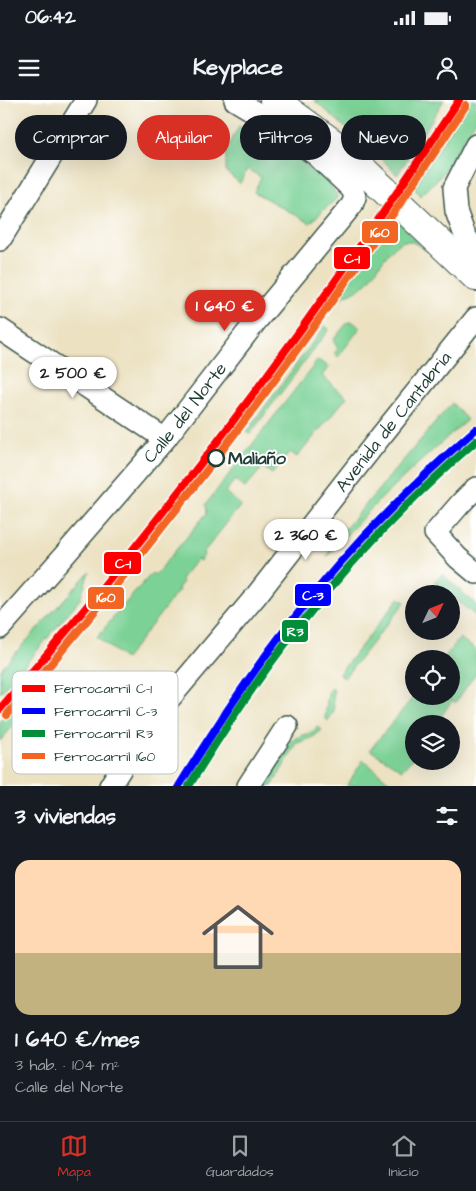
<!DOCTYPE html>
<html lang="es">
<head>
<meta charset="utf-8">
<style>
	body { margin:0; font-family:"Architects Daughter",sans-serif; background:#242831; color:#f1f3f6; height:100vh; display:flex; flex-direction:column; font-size:19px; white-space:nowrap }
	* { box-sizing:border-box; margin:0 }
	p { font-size:16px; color:#9ea1a6 }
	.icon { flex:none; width:28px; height:28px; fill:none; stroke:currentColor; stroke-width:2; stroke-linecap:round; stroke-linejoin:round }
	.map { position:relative; height:686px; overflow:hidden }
	.details { display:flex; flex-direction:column; background:#171b24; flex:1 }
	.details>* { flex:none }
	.banner { position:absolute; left:15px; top:15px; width:446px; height:45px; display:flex; gap:10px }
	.needle { width:32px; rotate:47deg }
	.tools { position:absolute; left:405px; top:485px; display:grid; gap:10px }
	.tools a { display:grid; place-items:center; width:55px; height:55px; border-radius:50%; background:#171b24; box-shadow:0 5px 20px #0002; font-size:25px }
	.price { position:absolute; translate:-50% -42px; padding:0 11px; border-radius:18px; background:#fff; color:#222; font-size:16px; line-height:32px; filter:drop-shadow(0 1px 2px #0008) }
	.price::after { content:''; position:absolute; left:50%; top:30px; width:15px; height:11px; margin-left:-8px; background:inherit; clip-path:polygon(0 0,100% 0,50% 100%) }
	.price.on { background:#d93025; color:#fff }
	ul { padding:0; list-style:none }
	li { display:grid; align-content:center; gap:10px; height:265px; padding:0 15px }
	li+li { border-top:1px solid #363941 }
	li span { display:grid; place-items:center; height:155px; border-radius:15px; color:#555 }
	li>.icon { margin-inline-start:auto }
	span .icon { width:90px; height:90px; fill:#fffc; stroke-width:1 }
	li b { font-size:21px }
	h2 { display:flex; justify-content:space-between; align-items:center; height:60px; padding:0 15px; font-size:21px }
	.tag { padding:0 18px; border-radius:22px; background:#171b24; box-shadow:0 5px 20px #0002; font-size:18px; line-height:45px }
	.tag.on { background:#d93025; color:#fff }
	.status { display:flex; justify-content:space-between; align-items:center; height:35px; padding:0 25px; background:#171b24; direction:ltr }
	.status svg { height:14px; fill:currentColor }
	header { display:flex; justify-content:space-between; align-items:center; height:65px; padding:0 15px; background:#171b24; font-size:22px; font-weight:700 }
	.tab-bar { display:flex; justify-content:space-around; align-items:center; height:70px; border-top:1px solid #363941; background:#171b24; font-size:14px; color:#9ea1a6 }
	.tab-bar a { display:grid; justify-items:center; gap:2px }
	.tab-bar .on { color:#d93025 }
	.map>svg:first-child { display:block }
</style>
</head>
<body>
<div class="status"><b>06:42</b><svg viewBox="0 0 49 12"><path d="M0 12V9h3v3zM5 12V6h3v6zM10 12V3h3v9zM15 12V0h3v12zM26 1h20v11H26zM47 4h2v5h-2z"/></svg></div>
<header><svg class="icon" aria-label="menu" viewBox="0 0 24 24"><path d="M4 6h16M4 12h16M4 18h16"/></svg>Keyplace<svg class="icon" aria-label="person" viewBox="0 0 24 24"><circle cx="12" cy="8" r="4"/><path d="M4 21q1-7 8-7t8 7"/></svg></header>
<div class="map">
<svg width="476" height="686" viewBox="0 0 476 686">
	<rect width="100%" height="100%" fill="#fff"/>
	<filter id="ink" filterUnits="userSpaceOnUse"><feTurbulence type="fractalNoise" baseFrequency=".02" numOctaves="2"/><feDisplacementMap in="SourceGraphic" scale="10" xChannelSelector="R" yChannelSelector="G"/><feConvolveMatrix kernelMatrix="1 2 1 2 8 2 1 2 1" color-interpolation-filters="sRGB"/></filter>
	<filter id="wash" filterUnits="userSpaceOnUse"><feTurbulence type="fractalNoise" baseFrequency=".0096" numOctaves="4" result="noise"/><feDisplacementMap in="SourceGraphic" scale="20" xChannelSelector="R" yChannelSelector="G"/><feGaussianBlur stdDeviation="1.12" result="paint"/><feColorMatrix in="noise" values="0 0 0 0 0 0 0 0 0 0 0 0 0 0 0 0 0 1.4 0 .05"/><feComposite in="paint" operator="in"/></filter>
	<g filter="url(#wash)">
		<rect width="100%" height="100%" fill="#ece2c2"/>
		<g fill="#7cd296" stroke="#4e8865">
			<polygon points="314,0 444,0 397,75 386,63"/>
			<polygon points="469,0 476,0 476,20 443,73 421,96 414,88"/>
			<polygon points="239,26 297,59 327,80 338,97 310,123 254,92 261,77 247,69 240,83 226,72 226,52"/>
			<path d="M396,118L426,151C420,146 414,141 405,141C392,142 375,174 366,184C359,190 344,196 335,201L391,121Z"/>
			<polygon points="348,222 353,222 360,228 338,257 334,253 338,249 333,240"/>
			<polygon points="325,226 329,229 250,334 246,332"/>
			<polygon points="318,260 329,267 322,276 347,297 297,357 290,352 272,374 263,367 245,388 235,380 225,392 241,405 203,453 204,455 200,461 197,459 181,479 183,482 178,488 179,490 125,559 97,537 129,499 152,473 155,475 207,413 206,404"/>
			<path d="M452,303L467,320C418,363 369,407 327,457L333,443Z"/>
			<polygon points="89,472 80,499 30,559 0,593 0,570"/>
			<polygon points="442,474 476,505 476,516 451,496 451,494 449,494 434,482"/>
			<polygon points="399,498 405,502 344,578 339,574"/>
			<polygon points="460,538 476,550 476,573 455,603 452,600 436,624 414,624 414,657 402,670 370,650 414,596 451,596 451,559 443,559"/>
			<polygon points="55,563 53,580 0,641 0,621"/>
			<polygon points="332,588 334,590 333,592 334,611 328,621 325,618 328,593"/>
			<path d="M318,627L322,630L312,638L297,643L272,686H264L291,641C300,634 309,636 318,627Z"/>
			<polygon points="363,660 392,684 391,686 347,686"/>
		</g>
	</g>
	<g filter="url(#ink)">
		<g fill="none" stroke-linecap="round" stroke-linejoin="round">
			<defs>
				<g id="street">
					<polyline points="476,45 454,88 456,111 464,133 476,154"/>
					<polyline points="0,140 86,0"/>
					<polyline points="0,229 165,339"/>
					<polyline points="476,388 461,403 435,433 458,458 476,473"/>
					<path id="s1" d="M0,528L62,458L165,339L257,220L352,105L355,97L352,89L316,55L260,15L235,0"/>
					<path id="s2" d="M110,686L147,627L159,611L256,496L381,336L476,218"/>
					<polyline points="248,686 287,626"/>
				</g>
				<polyline id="secondary" points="274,0 333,43 357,64 476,177"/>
			</defs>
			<use href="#street" stroke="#3e5649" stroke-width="24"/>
			<use href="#secondary" stroke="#3e5649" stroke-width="30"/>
			<use href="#street" stroke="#fff" stroke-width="21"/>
			<use href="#secondary" stroke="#fff" stroke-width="28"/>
			<defs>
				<path id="rail-1" d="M0,609C167,417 319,213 459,0"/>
				<path id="rail-2" d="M179,686C213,631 248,577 288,526C343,454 407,389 476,329"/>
				<path id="rail-3" d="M189,686C222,632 257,579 296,530C350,461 410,398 476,341"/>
				<path id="rail-4" d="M7,615C174,423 326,218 466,5"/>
			</defs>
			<use href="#rail-1" stroke="#fff" stroke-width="11"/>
			<use href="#rail-2" stroke="#fff" stroke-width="11"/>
			<use href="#rail-3" stroke="#fff" stroke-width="11"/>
			<use href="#rail-4" stroke="#fff" stroke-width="11"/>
			<use href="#rail-1" stroke="#f00" stroke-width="8"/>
			<use href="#rail-2" stroke="#00f" stroke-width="8"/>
			<use href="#rail-3" stroke="#028d38" stroke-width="8"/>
			<use href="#rail-4" stroke="#f26522" stroke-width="8"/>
		</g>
	</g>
	<circle fill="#fff" stroke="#1f3d34" stroke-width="2.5" cx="216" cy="358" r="8"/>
	<g text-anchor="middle" stroke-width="4" stroke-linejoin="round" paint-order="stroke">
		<g font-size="18" fill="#1f3d34" stroke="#fff">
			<text dy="6" stroke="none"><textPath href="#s1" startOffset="284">Calle del Norte</textPath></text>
			<text dy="6" stroke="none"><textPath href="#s2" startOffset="462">Avenida de Cantabria</textPath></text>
		</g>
		<g font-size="18" font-weight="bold" fill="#1f3d34" stroke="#fff" text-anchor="start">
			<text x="228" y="364">Maliaño</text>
		</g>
	</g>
	<rect x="12" y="571" width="166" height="103" rx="8" fill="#fff" stroke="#bcc5c2" stroke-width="1"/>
	<rect x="22" y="585" width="23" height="7" fill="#f00"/>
	<rect x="22" y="608" width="23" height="6" fill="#00f"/>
	<rect x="22" y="630" width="23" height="7" fill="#028d38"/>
	<rect x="22" y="653" width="23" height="6" fill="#f26522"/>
	<g font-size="14" fill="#1f3d34">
		<text x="54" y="593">Ferrocarril C-1</text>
		<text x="54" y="616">Ferrocarril C-3</text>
		<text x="54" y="638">Ferrocarril R3</text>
		<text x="54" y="661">Ferrocarril 160</text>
	</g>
	<g stroke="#fff" stroke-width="2">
		<rect x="361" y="120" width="38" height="24" rx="5" fill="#f26522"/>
		<rect x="333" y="146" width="38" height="24" rx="5" fill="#f00"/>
		<rect x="103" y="451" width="39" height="24" rx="5" fill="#f00"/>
		<rect x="294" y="483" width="38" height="24" rx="5" fill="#00f"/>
		<rect x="87" y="486" width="38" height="24" rx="5" fill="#f26522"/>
		<rect x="281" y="519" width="28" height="24" rx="5" fill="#028d38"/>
	</g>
	<g font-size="14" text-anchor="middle" font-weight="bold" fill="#fff">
		<text x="380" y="137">160</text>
		<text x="352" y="163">C-1</text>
		<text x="123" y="468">C-1</text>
		<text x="313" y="500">C-3</text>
		<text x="106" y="502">160</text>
		<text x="295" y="536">R3</text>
	</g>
</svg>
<div class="tools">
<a><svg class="needle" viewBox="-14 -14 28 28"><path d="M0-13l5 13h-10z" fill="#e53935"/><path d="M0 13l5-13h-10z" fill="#9ea1a6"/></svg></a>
<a><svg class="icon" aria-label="locate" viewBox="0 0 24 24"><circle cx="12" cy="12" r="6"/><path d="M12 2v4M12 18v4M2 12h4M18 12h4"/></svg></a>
<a><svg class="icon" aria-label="layers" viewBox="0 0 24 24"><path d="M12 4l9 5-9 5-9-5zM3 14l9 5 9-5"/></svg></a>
</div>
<b class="price on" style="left:225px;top:232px">1 640 €</b>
<b class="price" style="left:73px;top:299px">2 500 €</b>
<b class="price" style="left:306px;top:461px">2 360 €</b>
<div class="banner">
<a class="tag">Comprar</a>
<a class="tag on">Alquilar</a>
<a class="tag">Filtros</a>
<a class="tag">Nuevo</a>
</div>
</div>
<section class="details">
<h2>3 viviendas<svg class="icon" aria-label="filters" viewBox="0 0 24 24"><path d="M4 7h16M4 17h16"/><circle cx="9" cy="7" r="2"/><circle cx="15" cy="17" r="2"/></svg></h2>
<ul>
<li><span style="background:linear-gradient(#ffd9b3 60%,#c2b280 0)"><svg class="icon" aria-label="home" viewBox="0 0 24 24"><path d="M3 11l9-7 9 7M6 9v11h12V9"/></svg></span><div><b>1 640 €/mes</b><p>3 hab. · 104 m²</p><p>Calle del Norte</p></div></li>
</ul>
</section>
<nav class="tab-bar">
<a class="on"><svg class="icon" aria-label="map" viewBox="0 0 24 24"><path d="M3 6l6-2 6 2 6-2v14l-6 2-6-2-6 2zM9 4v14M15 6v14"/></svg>Mapa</a>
<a><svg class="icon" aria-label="saved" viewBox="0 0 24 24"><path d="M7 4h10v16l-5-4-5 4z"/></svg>Guardados</a>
<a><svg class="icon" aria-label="home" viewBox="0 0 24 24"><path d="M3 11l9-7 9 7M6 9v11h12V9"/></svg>Inicio</a>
</nav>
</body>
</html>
